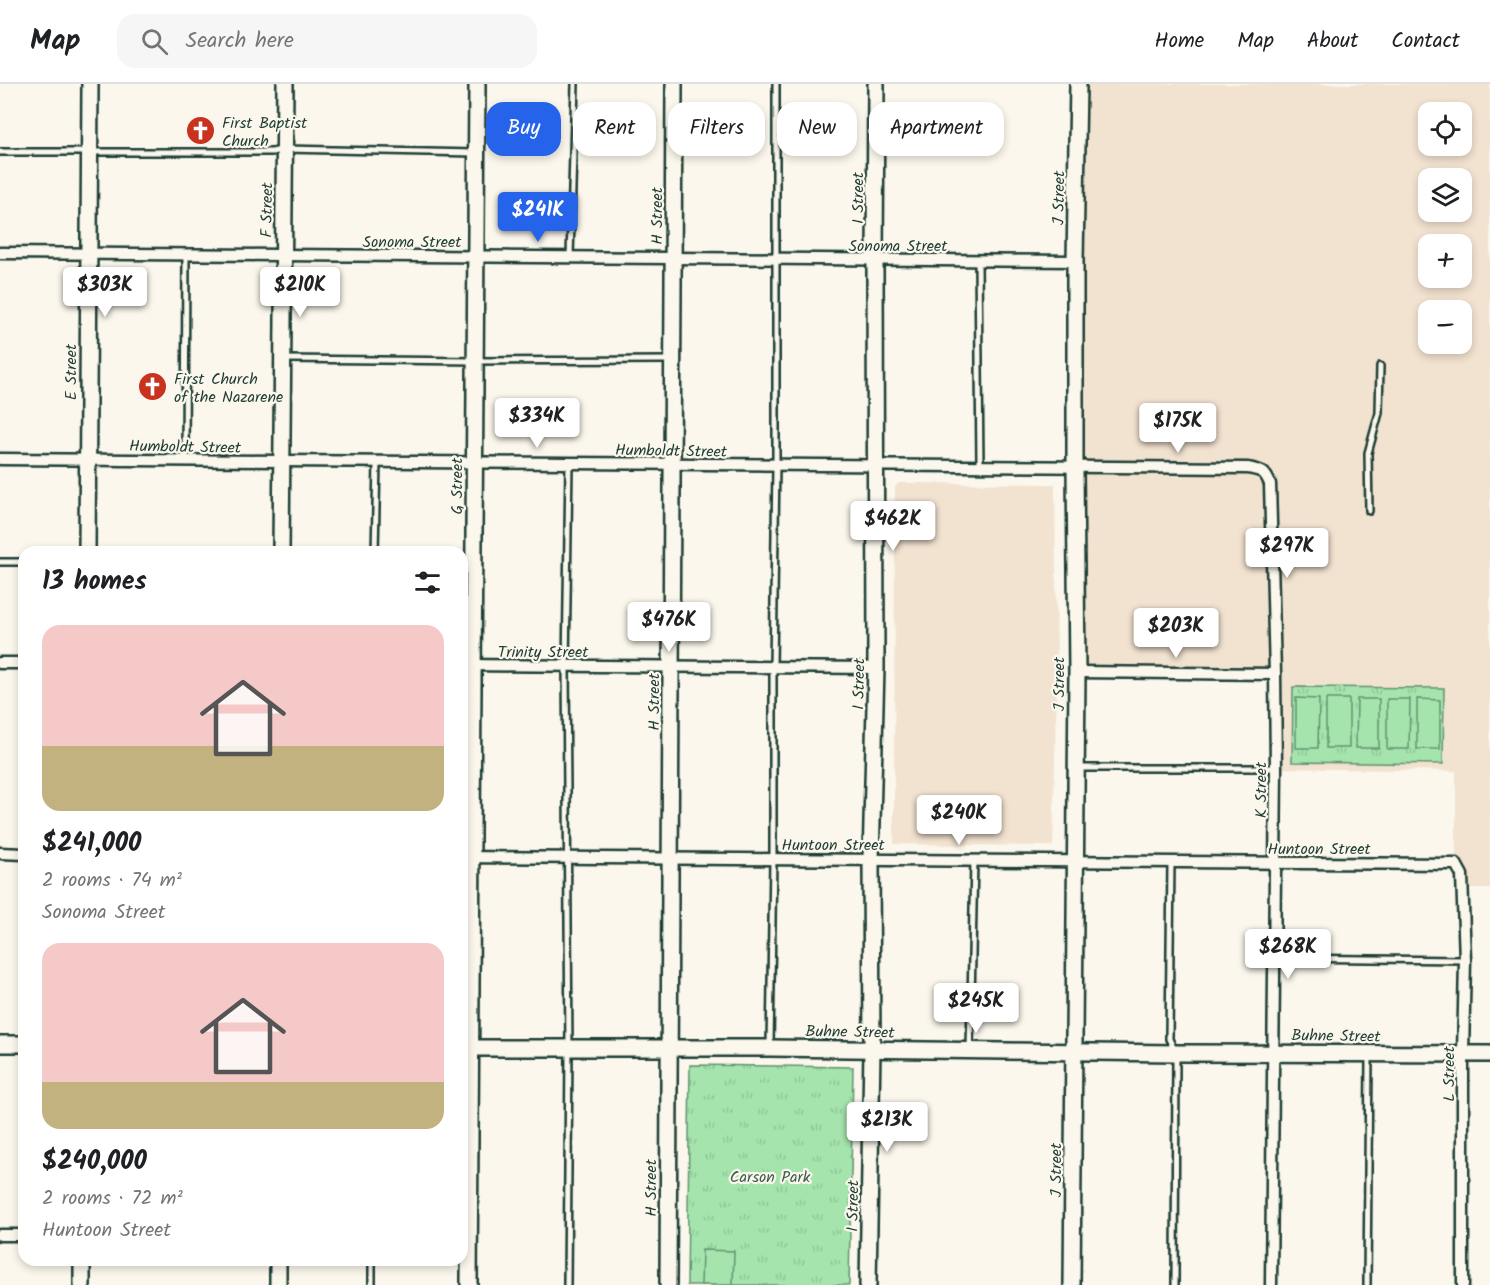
<!DOCTYPE html>
<html lang="en">
<head>
<meta charset="utf-8">
<style>
	body { margin:0; font-family:Kalam,sans-serif; background:#f6f6f6; color:#202124; height:100vh; display:flex; flex-direction:column; font-size:22px; white-space:nowrap }
	* { box-sizing:border-box; margin:0 }
	p { font-size:20px; color:#757577 }
	.icon { flex:none; width:33px; height:33px; fill:none; stroke:currentColor; stroke-width:2; stroke-linecap:round; stroke-linejoin:round }
	.map { position:relative; flex:1; overflow:hidden }
	.drawer { position:absolute; left:18px; top:462px; width:450px; height:720px; display:flex; flex-direction:column; background:#fff; border-radius:18px; box-shadow:0 3px 9px #0003 }
	.drawer>* { flex:none }
	.guide { position:absolute; left:486px; top:18px; width:570px; height:54px; display:flex; gap:12px }
	.fabs { position:absolute; left:1418px; top:18px; display:grid; gap:12px }
	.fabs a { display:grid; place-items:center; width:54px; height:54px; border-radius:12px; background:#fff; box-shadow:0 3px 9px #0003; font-size:30px }
	.price { position:absolute; translate:-50% -51px; padding:0 14px; border-radius:6px; background:#fff; color:#222; font-size:20px; line-height:39px; filter:drop-shadow(0 2px 3px #0008) }
	.price::after { content:''; position:absolute; left:50%; top:36px; width:18px; height:14px; margin-left:-9px; background:inherit; clip-path:polygon(0 0,100% 0,50% 100%) }
	.price.active { background:#2563eb; color:#fff }
	ul { padding:0; list-style:none }
	li { display:grid; align-content:center; gap:12px; height:318px; padding:0 24px }
	li span { display:grid; place-items:center; height:186px; border-radius:18px; color:#555 }
	li>.icon { margin-inline-start:auto }
	span .icon { width:108px; height:108px; fill:#fffc; stroke-width:1 }
	li b { font-size:26px }
	h2 { display:flex; justify-content:space-between; align-items:center; height:72px; padding:0 24px; font-size:26px }
	.tag { padding:0 21px; border-radius:18px; background:#fff; box-shadow:0 3px 9px #0003; font-size:21px; line-height:54px }
	.tag.active { background:#2563eb; color:#fff }
	header { display:flex; align-items:center; gap:36px; box-sizing:border-box; height:84px; padding:0 30px; background:#fff; border-bottom:2px solid #e0e0e0 }
	header strong { font-size:28px }
	nav { display:flex; gap:33px; margin-inline-start:auto; font-size:21px }
	.search { width:420px; height:54px; background:#f6f6f6; display:flex; align-items:center; gap:15px; box-sizing:border-box; padding:0 21px; border-radius:18px; color:#757577; font-size:22px }
	.map>svg:first-child { display:block }
</style>
</head>
<body>
<header>
<strong>Map</strong>
<div class="search"><svg class="icon" aria-label="search" viewBox="0 0 24 24"><circle cx="10" cy="10" r="6"/><path d="M15 15l6 6"/></svg>Search here</div>
<nav><a>Home</a><a>Map</a><a>About</a><a>Contact</a></nav>
</header>
<div class="map">
<svg width="1490" height="1201" viewBox="0 0 1490 1201">
	<defs>
		<pattern id="park-tufts" width="24" height="20" patternUnits="userSpaceOnUse" patternTransform="scale(1.5)"><rect width="24" height="20" fill="#a5e5ad"/><path d="M3 7l-1-3M5 7V3M7 7l1-3M15 17l-1-3M17 17v-4M19 17l1-3" fill="none" stroke="#8ec595"/></pattern>
	</defs>
	<rect width="100%" height="100%" fill="#fbf7ec"/>
	<filter id="ink" filterUnits="userSpaceOnUse"><feTurbulence type="fractalNoise" baseFrequency=".0167" numOctaves="2"/><feDisplacementMap in="SourceGraphic" scale="12" xChannelSelector="R" yChannelSelector="G"/><feConvolveMatrix kernelMatrix="1 2 1 2 8 2 1 2 1" color-interpolation-filters="sRGB"/></filter>
	<g filter="url(#ink)">
		<g fill="#f2e2d0" fill-rule="evenodd">
			<path d="M1078,0H1490V805H1462L1456,780V687L1276,684L1275,590L1077,588ZM1428,28H1461V62H1428ZM1428,94H1461V128H1428ZM1428,160H1461V194H1428ZM1428,226H1461V260H1428Z"/>
			<polygon points="899,399 1055,400 1057,587 1053,762 894,760 895,403"/>
		</g>
		<g fill="url(#park-tufts)" stroke="#629170" stroke-width="1.5">
			<polygon points="1293,603 1444,604 1443,680 1292,678"/>
			<polygon points="690,981 853,983 849,1201 687,1201"/>
		</g>
		<g fill="#a5e5ad" stroke="#629170" stroke-width="1.5">
			<polygon points="1296,614 1319,615 1318,664 1296,664"/>
			<rect x="1326" y="615" width="23" height="49"/>
			<polygon points="1357,615 1379,615 1379,664 1356,664"/>
			<polygon points="1387,615 1410,615 1409,665 1387,665"/>
			<polygon points="1417,615 1440,616 1440,665 1417,665"/>
			<polygon points="702,1166 734,1167 733,1201 701,1201"/>
		</g>
		<g fill="none" stroke-linecap="round" stroke-linejoin="round">
			<defs>
				<g id="lane">
					<polyline points="0,68 272,68 285,65 475,69"/>
					<polyline points="570,173 575,0"/>
					<polyline points="978,177 980,381"/>
					<polyline points="284,275 475,277 671,276"/>
					<polyline points="185,377 186,171"/>
					<polyline points="1369,427 1368,369 1379,329 1380,282"/>
					<polyline points="375,468 377,379"/>
					<polyline points="0,478 24,478"/>
					<polyline points="1076,684 1276,684"/>
					<polyline points="1171,778 1169,955 1176,969 1175,1201"/>
					<polyline points="1275,874 1465,876"/>
					<polyline points="770,962 773,775 773,583 776,382 776,0"/>
					<polyline points="970,965 974,777"/>
					<polyline points="372,1201 372,1176"/>
					<polyline points="567,1201 569,965 566,582 569,380"/>
					<polyline points="1367,1201 1369,972"/>
				</g>
				<g id="street">
					<polyline points="0,169 1075,177"/>
					<path d="M0,375L1248,384C1262,387 1265,387 1270,400L1275,590L1276,684L1271,1201"/>
					<polyline points="0,579 24,579"/>
					<polyline points="462,581 876,584"/>
					<polyline points="1077,588 1275,590"/>
					<polyline points="0,769 24,770"/>
					<polyline points="462,773 1456,780 1462,791 1465,876 1463,970 1463,1201"/>
					<polyline points="0,1151 24,1151"/>
				</g>
				<g id="secondary">
					<polyline points="87,468 90,0"/>
					<polyline points="281,468 285,0"/>
					<polyline points="0,960 24,960"/>
					<polyline points="464,964 770,964 1176,969 1490,970"/>
					<polyline points="82,1201 82,1176"/>
					<polyline points="278,1201 278,1176"/>
					<polyline points="469,1201 477,0"/>
					<polyline points="668,1201 674,0"/>
					<polyline points="868,1201 872,965 871,776 876,584 875,176 876,0"/>
					<polyline points="1072,1201 1077,588 1075,384 1075,177 1078,0"/>
				</g>
			</defs>
			<use href="#lane" stroke="#1f3d34" stroke-width="10"/>
			<use href="#street" stroke="#1f3d34" stroke-width="15"/>
			<use href="#secondary" stroke="#1f3d34" stroke-width="20"/>
			<use href="#lane" stroke="#fbf7ec" stroke-width="5"/>
			<use href="#street" stroke="#fbf7ec" stroke-width="10"/>
			<use href="#secondary" stroke="#fbf7ec" stroke-width="15"/>
		</g>
	</g>
	<defs>
		<symbol id="church-disc" viewBox="-11 -11 22 22"><circle r="9.5" fill="#c8321e" stroke="#fbf7ec"/><path d="M-1.2-6h2.4v3.5h3.3v2.4h-3.3V6h-2.4V-.1h-3.3v-2.4h3.3Z" fill="#fff"/></symbol>
	</defs>
	<g fill-rule="evenodd">
		<use href="#church-disc" x="184" y="30" width="33" height="33"/>
		<use href="#church-disc" x="136" y="286" width="33" height="33"/>
	</g>
	<g text-anchor="middle" stroke-width="4.5" stroke-linejoin="round" paint-order="stroke">
		<g font-size="16" fill="#1f3d34" stroke="#fbf7ec" text-anchor="start">
			<text x="222" y="44">First Baptist<tspan x="222" dy="18">Church</tspan></text>
			<text x="174" y="300">First Church<tspan x="174" dy="18">of the Nazarene</tspan></text>
		</g>
		<g font-size="16" fill="#1f3d34" stroke="#fbf7ec">
			<text transform="translate(857 114) rotate(-90)" y="6">I Street</text>
			<text transform="translate(1058 114) rotate(-89)" y="6">J Street</text>
			<text transform="translate(266 126) rotate(-89)" y="6">F Street</text>
			<text transform="translate(656 132) rotate(-90)" y="6">H Street</text>
			<text x="412" y="163">Sonoma Street</text>
			<text x="898" y="167">Sonoma Street</text>
			<text transform="translate(70 288) rotate(-90)" y="6">E Street</text>
			<text transform="translate(185 362) rotate(1)" y="6">Humboldt Street</text>
			<text transform="translate(671 366) rotate(1)" y="6">Humboldt Street</text>
			<text transform="translate(456 402) rotate(-90)" y="6">G Street</text>
			<text x="543" y="573">Trinity Street</text>
			<text transform="translate(858 600) rotate(-89)" y="6">I Street</text>
			<text transform="translate(1058 600) rotate(-90)" y="6">J Street</text>
			<text transform="translate(653 618) rotate(-90)" y="6">H Street</text>
			<text transform="translate(1260 706) rotate(-90)" y="6">K Street</text>
			<text x="833" y="766">Huntoon Street</text>
			<text x="1319" y="770">Huntoon Street</text>
			<text transform="translate(850 947) rotate(1)" y="6">Buhne Street</text>
			<text transform="translate(1336 951) rotate(1)" y="6">Buhne Street</text>
			<text transform="translate(1448 990) rotate(-90)" y="6">L Street</text>
			<text transform="translate(1055 1086) rotate(-90)" y="6">J Street</text>
			<text transform="translate(650 1104) rotate(-90)" y="6">H Street</text>
			<text transform="translate(852 1122) rotate(-89)" y="6">I Street</text>
		</g>
		<g font-size="16" fill="#3a5f4c" stroke="#fbf7ec">
			<text x="770" y="1098">Carson Park</text>
		</g>
	</g>
</svg>
<div class="fabs">
<a><svg class="icon" aria-label="locate" viewBox="0 0 24 24"><circle cx="12" cy="12" r="6"/><path d="M12 2v4M12 18v4M2 12h4M18 12h4"/></svg></a>
<a><svg class="icon" aria-label="layers" viewBox="0 0 24 24"><path d="M12 4l9 5-9 5-9-5zM3 14l9 5 9-5"/></svg></a>
<a>+</a>
<a>−</a>
</div>
<b class="price active" style="left:538px;top:159px">$241K</b>
<b class="price" style="left:105px;top:234px">$303K</b>
<b class="price" style="left:300px;top:234px">$210K</b>
<b class="price" style="left:537px;top:365px">$334K</b>
<b class="price" style="left:1178px;top:370px">$175K</b>
<b class="price" style="left:893px;top:468px">$462K</b>
<b class="price" style="left:1287px;top:495px">$297K</b>
<b class="price" style="left:669px;top:569px">$476K</b>
<b class="price" style="left:1176px;top:575px">$203K</b>
<b class="price" style="left:959px;top:762px">$240K</b>
<b class="price" style="left:1288px;top:896px">$268K</b>
<b class="price" style="left:976px;top:950px">$245K</b>
<b class="price" style="left:887px;top:1069px">$213K</b>
<div class="guide">
<a class="tag active">Buy</a>
<a class="tag">Rent</a>
<a class="tag">Filters</a>
<a class="tag">New</a>
<a class="tag">Apartment</a>
</div>
<section class="drawer">
<h2>13 homes<svg class="icon" aria-label="filters" viewBox="0 0 24 24"><path d="M4 7h16M4 17h16"/><circle cx="9" cy="7" r="2"/><circle cx="15" cy="17" r="2"/></svg></h2>
<ul>
<li><span style="background:linear-gradient(#f6c9c9 65%,#c2b280 0)"><svg class="icon" aria-label="home" viewBox="0 0 24 24"><path d="M3 11l9-7 9 7M6 9v11h12V9"/></svg></span><div><b>$241,000</b><p>2 rooms · 74 m²</p><p>Sonoma Street</p></div></li>
<li><span style="background:linear-gradient(#f6c9c9 75%,#c2b280 0)"><svg class="icon" aria-label="home" viewBox="0 0 24 24"><path d="M3 11l9-7 9 7M6 9v11h12V9"/></svg></span><div><b>$240,000</b><p>2 rooms · 72 m²</p><p>Huntoon Street</p></div></li>
</ul>
</section>
</div>
</body>
</html>
